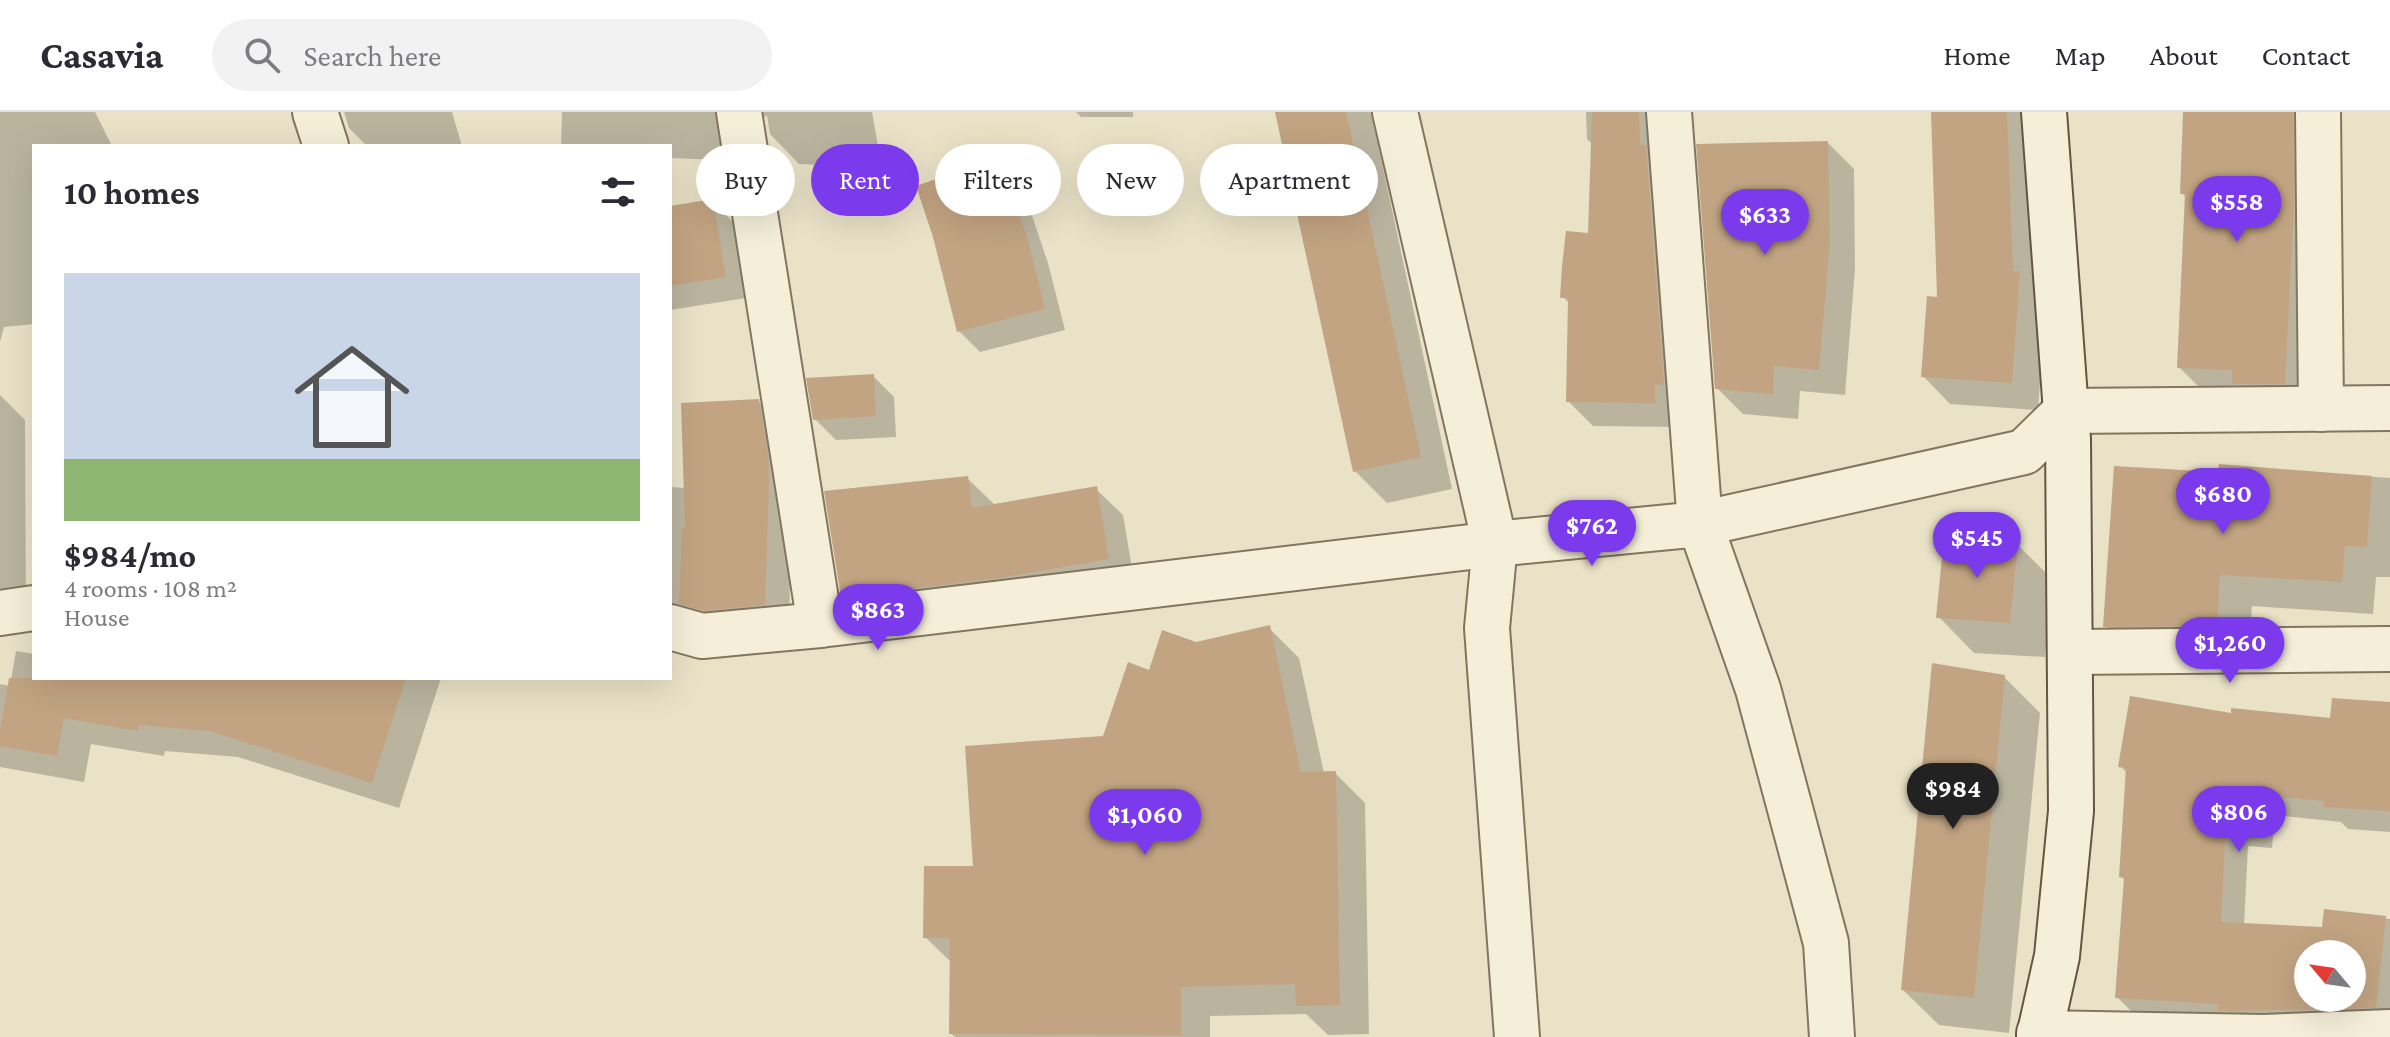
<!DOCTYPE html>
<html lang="en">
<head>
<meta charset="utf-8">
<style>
	body { margin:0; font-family:"Crimson Pro",serif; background:#f2f2f3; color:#2b2b33; height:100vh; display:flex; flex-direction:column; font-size:30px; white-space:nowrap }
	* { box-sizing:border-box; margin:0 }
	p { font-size:26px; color:#7c7c81 }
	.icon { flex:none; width:44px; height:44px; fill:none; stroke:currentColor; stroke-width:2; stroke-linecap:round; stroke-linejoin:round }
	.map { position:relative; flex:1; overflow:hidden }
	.drawer { position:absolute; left:32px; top:32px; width:640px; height:536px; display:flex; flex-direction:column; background:#fff; border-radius:0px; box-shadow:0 8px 32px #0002 }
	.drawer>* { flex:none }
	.hud { position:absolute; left:696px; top:32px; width:760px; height:72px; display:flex; gap:16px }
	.needle { width:52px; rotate:299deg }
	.tools { position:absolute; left:2294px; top:828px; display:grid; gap:16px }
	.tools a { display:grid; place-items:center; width:72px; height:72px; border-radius:50%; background:#fff; box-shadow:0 8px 32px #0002; font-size:40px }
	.price { position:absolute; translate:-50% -68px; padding:0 18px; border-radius:28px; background:#7c3aed; color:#fff; font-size:26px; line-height:52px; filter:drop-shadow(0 2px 4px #0008) }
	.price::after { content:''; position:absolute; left:50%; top:48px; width:24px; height:18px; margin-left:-12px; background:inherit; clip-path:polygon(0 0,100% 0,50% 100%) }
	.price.current { background:#222; color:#fff }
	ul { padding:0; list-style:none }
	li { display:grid; align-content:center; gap:16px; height:424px; padding:0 32px }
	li+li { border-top:2px solid #e1e1e2 }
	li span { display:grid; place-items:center; height:248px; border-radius:0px; color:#555 }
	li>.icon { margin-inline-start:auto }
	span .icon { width:144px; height:144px; fill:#fffc; stroke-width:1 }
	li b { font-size:34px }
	h2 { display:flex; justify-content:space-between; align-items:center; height:96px; padding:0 32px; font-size:34px }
	.tag { padding:0 28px; border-radius:36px; background:#fff; box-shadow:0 8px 32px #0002; font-size:28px; line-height:72px }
	.tag.current { background:#7c3aed; color:#fff }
	header { display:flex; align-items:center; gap:48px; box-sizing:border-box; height:112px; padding:0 40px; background:#fff; border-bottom:2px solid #e1e1e2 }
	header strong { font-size:38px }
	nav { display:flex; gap:44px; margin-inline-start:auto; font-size:28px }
	.search { width:560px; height:72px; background:#f2f2f3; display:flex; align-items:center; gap:20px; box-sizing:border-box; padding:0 28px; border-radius:44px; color:#7c7c81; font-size:30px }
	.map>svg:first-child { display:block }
</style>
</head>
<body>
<header>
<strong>Casavia</strong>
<div class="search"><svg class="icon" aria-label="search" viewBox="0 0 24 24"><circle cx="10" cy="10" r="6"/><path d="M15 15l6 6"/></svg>Search here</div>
<nav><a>Home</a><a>Map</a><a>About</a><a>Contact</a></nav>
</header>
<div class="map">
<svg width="2390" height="925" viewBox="0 0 2390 925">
	<rect width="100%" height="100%" fill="#e9e2c7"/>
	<g fill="#0003" fill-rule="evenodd">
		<polygon points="0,0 95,0 112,34 34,34 34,212 4,215 0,230"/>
		<polygon points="344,0 452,0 462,34 367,34 349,16"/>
		<polygon points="562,0 872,0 882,56 799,52 770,22 767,4 753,9 745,49 670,46 670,34 561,34"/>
		<polygon points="1076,0 1133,0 1133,5 1081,5"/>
		<polygon points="1277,0 1371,0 1452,377 1387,391 1355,359"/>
		<polygon points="1586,0 1662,0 1679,315 1593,314 1568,289 1570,192 1563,185 1590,124 1593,33 1587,27"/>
		<polygon points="1933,0 2033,0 2046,188 2038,298 1950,292 1923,264 1939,187"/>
		<polygon points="2185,0 2339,0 2308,295 2203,279 2179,255 2187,86 2182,81"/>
		<polygon points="1828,31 1854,57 1855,157 1845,283 1800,279 1798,307 1743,302 1717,276"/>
		<polygon points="998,47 1020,68 1048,151 1065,218 980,240 959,219"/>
		<polygon points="712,89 733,110 746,186 670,198 670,96"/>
		<polygon points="873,264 894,285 896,325 836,328 815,307"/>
		<polygon points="0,283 25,308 26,503 0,514"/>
		<polygon points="758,289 783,314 792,368 789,517 670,535 670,375 686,376"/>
		<polygon points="2221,354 2390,366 2390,465 2376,465 2373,502 2252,494 2248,545 2137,546 2105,514 2220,363"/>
		<polygon points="967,366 994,392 1096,377 1123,403 1135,474 870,511 843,484"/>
		<polygon points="2017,432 2053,468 2045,545 1974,541 1939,505"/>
		<polygon points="1269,516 1299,546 1324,661 1335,661 1365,691 1369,922 1328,923 1306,902 1210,904 1210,925 955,925 951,921 952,851 925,825 975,756 1104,626 1150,560 1196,532"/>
		<polygon points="16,539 34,542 34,566 441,566 399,696 238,645 165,639 164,644 91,632 84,670 0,655 0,572 10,574"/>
		<polygon points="2004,565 2040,601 2009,921 1939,913 1903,878"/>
		<path d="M2390,592V720L2348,717L2341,710L2275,703L2272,736L2248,734L2244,813L2324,817L2326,800L2390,807V918L2140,908L2117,885L2126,769L2121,764L2128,662L2120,654L2233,603L2332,608ZM2308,842H2352V886H2308Z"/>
	</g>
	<g fill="#c2a482" fill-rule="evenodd">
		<polygon points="1275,0 1346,0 1421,345 1353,360"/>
		<polygon points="1592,0 1639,0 1640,33 1646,33 1664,273 1655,272 1655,291 1566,290 1568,186 1560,186 1562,154 1566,119 1588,121"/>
		<polygon points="1931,0 2007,0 2013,159 2020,159 2012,271 1921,265 1927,184 1937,185"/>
		<polygon points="2183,0 2293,0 2294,89 2285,272 2232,272 2232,258 2177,256 2185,82 2180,82"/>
		<polygon points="1828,29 1830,130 1819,258 1774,254 1773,282 1715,277 1696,32"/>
		<polygon points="999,45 1028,128 1045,197 957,220 933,125 916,74"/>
		<polygon points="713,87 726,165 670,174 670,94"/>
		<polygon points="874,262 876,304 813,308 806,266"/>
		<polygon points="759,287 768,342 769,370 765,493 704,499 679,492 682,416 685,416 681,291"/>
		<polygon points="2219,352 2372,364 2367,435 2345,434 2342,470 2220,463 2217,514 2103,515 2114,354 2218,360"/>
		<polygon points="968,364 972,396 1097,374 1109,447 1000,466 841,485 824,379"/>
		<polygon points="1944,424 2018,430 2010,511 1936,506"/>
		<polygon points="1270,513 1301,660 1336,659 1340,893 1296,894 1295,872 1181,875 1181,923 949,922 950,826 923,826 924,754 973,754 965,634 1103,624 1128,550 1149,558 1162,518 1196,530"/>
		<polygon points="1932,551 2005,563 1974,886 1901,878"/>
		<polygon points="9,566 406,566 372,671 210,619 139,613 138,619 64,606 57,644 0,634 0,618"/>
		<path d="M2130,584L2231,601V596L2330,606L2332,586L2390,590V699L2323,695L2324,689L2253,682L2250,715L2226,712L2221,810L2322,815L2324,797L2386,804L2376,896L2218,899V892L2115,886L2124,766L2119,765L2126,656L2118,655ZM2308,842H2352V886H2308Z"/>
	</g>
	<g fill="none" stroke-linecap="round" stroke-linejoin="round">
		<defs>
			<g id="street">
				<polyline points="315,0 326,34"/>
				<polyline points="739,0 820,513 1495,432 1395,0"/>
				<polyline points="1669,0 1700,412 1758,577 1826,831 1832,925"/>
				<polyline points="2318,0 2321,297"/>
				<polyline points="0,501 34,496"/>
				<polyline points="670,515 702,524 820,513"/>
				<polyline points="2070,540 2390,537"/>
				<polyline points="2039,921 2264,925 2390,920"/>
				<polyline points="1517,925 1487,516 1495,432 1700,412 2024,340 2066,299 2390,296"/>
			</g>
			<polyline id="secondary" points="2039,925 2057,844 2071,699 2068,327 2044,0"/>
		</defs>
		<use href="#street" stroke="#82765f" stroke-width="48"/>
		<use href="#secondary" stroke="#645742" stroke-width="48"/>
		<use href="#street" stroke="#f5efd9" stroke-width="44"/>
		<use href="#secondary" stroke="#f5efd9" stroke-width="44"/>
	</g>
</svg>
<div class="tools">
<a><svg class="needle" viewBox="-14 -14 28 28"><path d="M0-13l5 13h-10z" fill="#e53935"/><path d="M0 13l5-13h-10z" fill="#7c7c81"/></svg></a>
</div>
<b class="price" style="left:2237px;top:132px">$558</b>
<b class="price" style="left:1765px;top:145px">$633</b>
<b class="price" style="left:2223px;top:424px">$680</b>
<b class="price" style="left:1592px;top:456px">$762</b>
<b class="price" style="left:1977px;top:468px">$545</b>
<b class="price" style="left:878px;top:540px">$863</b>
<b class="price" style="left:2230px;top:573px">$1,260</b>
<b class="price current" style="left:1953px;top:719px">$984</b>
<b class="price" style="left:2239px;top:742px">$806</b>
<b class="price" style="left:1145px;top:745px">$1,060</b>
<div class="hud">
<a class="tag">Buy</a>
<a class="tag current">Rent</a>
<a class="tag">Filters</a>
<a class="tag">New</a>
<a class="tag">Apartment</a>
</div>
<section class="drawer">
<h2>10 homes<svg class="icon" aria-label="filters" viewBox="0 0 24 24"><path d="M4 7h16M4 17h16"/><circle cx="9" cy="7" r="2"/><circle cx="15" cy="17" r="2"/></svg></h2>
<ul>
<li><span style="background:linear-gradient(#c9d6e8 75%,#8fb573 0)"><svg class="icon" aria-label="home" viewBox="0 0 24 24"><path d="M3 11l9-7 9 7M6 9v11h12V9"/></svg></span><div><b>$984/mo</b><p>4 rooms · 108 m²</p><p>House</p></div></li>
</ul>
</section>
</div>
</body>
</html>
